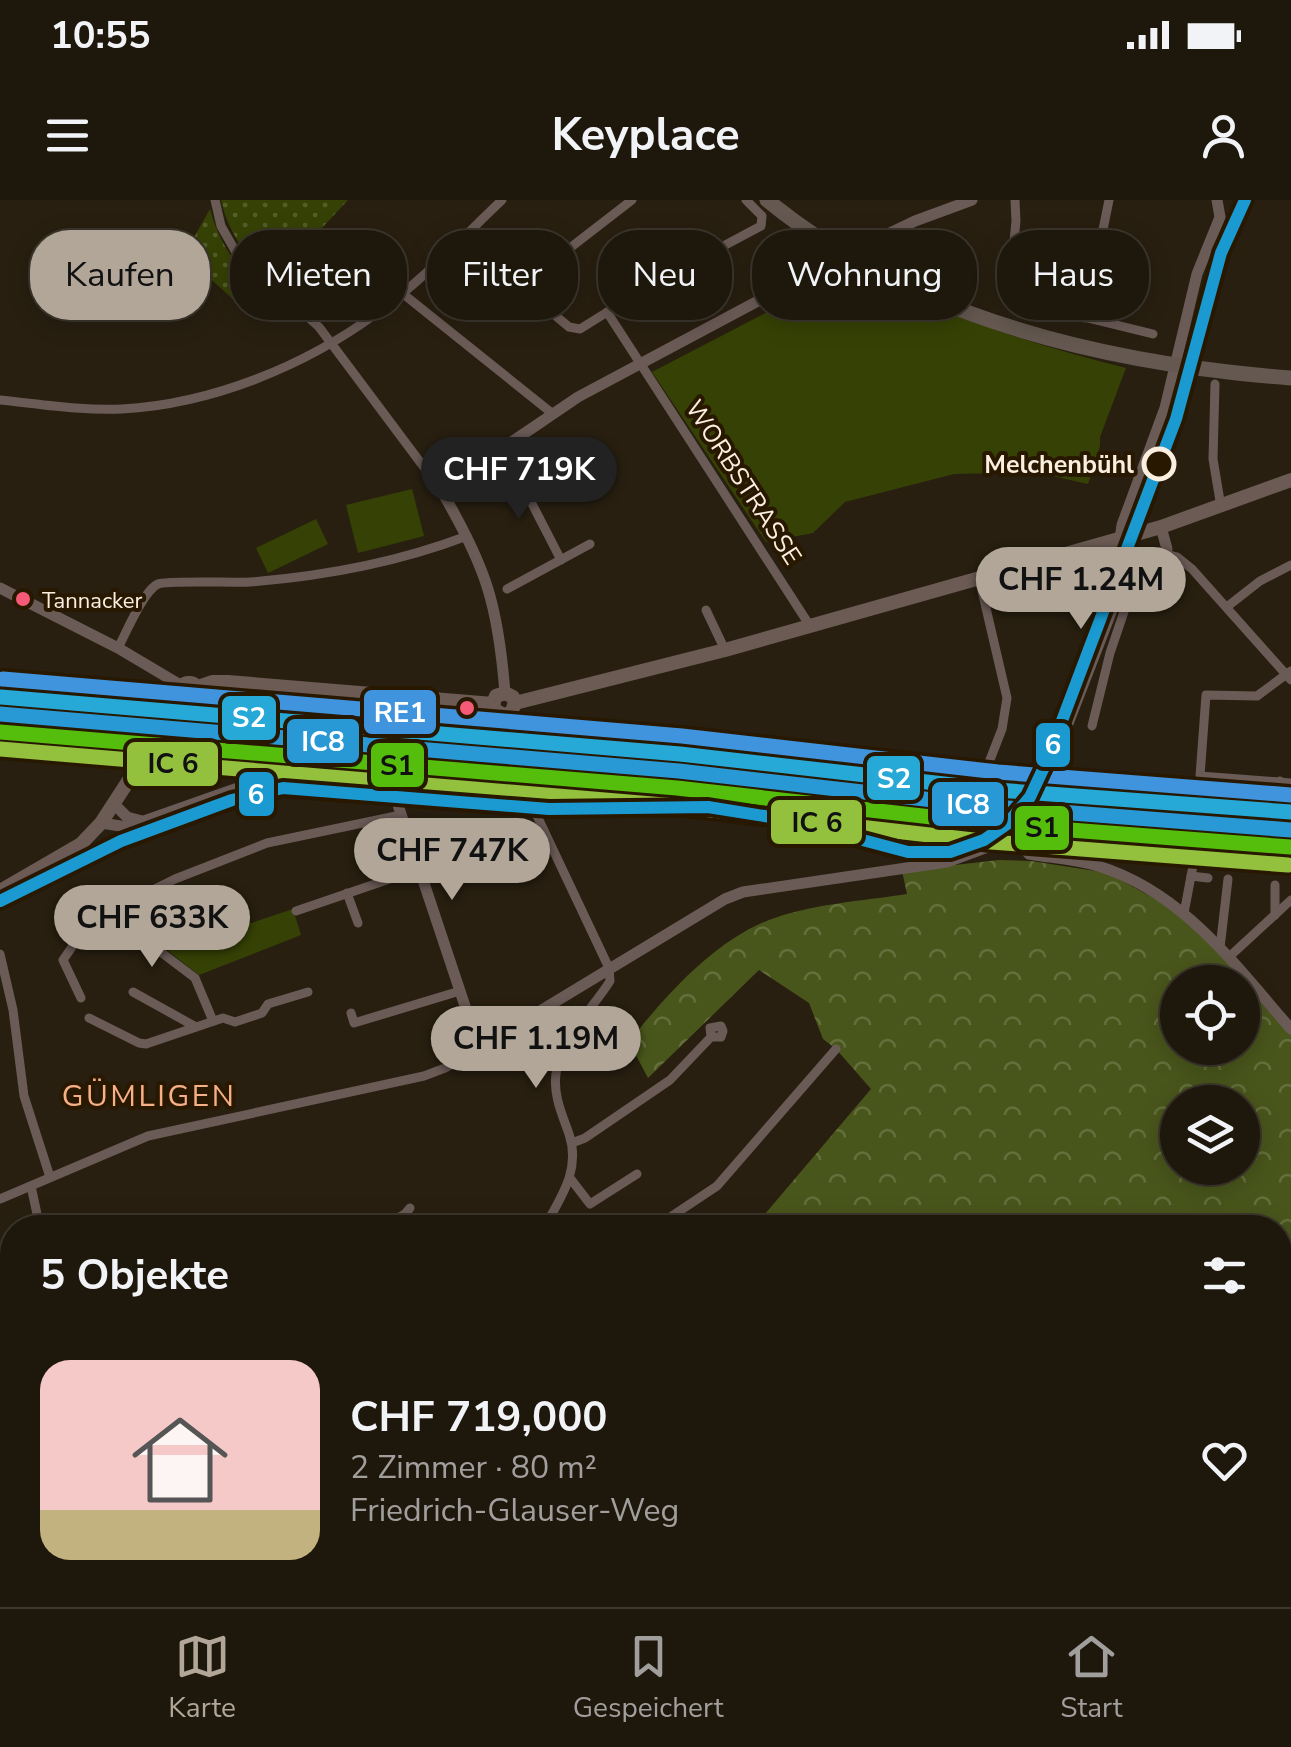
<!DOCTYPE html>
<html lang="de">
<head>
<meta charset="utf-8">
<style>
	body { margin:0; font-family:"Nunito Sans",sans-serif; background:#2b241a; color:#f1f3f6; height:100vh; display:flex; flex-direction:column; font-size:38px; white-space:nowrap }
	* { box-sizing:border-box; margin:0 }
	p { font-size:32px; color:#a19f9d }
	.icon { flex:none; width:55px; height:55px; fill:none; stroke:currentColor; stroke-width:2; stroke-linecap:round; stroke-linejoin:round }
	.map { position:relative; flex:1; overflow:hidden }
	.sheet { position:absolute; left:0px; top:1015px; width:1292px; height:392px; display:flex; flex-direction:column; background:#1e170c; border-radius:40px 40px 0 0; box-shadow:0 5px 25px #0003,0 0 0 2px #3c362d }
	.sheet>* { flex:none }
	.hud { position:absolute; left:30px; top:30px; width:1232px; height:90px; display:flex; gap:20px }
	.buttons { position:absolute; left:1160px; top:765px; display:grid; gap:20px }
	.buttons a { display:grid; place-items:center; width:100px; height:100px; border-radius:50%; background:#1e170c; box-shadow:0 5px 25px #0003,0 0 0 2px #3c362d; font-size:50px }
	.price { position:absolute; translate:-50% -85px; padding:0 22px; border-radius:35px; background:#b1a697; color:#111; font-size:32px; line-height:65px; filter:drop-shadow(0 2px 5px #0008) }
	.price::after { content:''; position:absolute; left:50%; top:60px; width:30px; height:22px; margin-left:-15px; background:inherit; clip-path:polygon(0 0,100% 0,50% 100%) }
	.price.on { background:#222; color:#fff }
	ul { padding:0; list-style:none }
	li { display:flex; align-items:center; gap:30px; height:250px; padding:0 40px }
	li+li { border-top:2px solid #3c362d }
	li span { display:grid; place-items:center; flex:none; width:280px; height:200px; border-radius:30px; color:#555 }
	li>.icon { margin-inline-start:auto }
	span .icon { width:120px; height:120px; fill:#fffc; stroke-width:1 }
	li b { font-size:42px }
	h2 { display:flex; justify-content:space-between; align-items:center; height:120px; padding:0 40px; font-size:42px }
	.tag { padding:0 35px; border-radius:40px; background:#1e170c; box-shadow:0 5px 25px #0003,0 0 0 2px #3c362d; font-size:35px; line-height:90px }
	.tag.on { background:#b1a697; color:#111 }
	.status { display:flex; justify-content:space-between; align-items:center; height:70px; padding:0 50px; background:#1e170c; direction:ltr }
	.status svg { height:28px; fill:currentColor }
	header { display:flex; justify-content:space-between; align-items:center; height:130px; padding:0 40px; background:#1e170c; font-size:45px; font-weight:700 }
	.dock { display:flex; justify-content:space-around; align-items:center; height:140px; border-top:2px solid #3c362d; background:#1e170c; font-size:28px; color:#a19f9d }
	.dock a { display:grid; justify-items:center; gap:5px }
	.dock .on { color:#b1a697 }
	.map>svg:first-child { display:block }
</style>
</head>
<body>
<div class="status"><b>10:55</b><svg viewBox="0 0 49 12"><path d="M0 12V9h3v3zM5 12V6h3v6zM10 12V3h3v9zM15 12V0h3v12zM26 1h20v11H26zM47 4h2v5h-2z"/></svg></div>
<header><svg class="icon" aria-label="menu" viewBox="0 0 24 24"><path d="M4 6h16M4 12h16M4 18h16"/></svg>Keyplace<svg class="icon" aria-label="person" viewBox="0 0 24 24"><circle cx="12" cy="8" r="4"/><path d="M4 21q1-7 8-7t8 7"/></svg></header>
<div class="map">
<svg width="1291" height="1407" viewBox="0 0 1291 1407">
	<defs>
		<pattern id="forest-crowns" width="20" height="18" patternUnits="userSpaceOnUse" patternTransform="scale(2.5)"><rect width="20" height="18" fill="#49561b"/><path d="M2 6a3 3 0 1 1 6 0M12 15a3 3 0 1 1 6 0" fill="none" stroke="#646f3c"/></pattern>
		<pattern id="garden-dots" width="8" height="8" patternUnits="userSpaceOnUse" patternTransform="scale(2.5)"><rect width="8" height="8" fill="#364205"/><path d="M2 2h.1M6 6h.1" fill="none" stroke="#545e29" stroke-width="1.8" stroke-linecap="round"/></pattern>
	</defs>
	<rect width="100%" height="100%" fill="#281f10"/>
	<g fill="url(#forest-crowns)" fill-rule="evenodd">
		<path d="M999,660L1031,661L1108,673L1193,720L1291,829V1407H869L860,1395H1280V1028L754,1027L871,889L836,849L823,839L809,803L759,770L648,878L629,842C664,797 714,741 769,720C811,704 862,701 907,694L902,671ZM1178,782H1242V848H1178ZM1178,902H1242V968H1178Z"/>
		<polygon points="84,1395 646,1395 654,1407 77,1407"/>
	</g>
	<g fill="#364205">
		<path d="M848,70C938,113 1029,144 1126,168L1100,237V246L1088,284L1035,272L954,274L845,302L813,333L766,342L652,172Z"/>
		<polygon points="412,289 424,336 358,353 346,305"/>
		<polygon points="316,319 328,344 268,373 256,348"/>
		<polygon points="293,709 301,735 199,775 168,751"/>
	</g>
	<g fill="url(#garden-dots)">
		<path d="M221,0H348L278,75L271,66L272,50L249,57C235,39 226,22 221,0Z"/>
		<path d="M210,9C220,48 245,78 272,102L256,120L184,55Z"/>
	</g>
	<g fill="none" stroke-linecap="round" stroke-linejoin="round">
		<g stroke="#6b5b57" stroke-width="9">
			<polyline points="215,0 221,26 237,54 319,127 441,290"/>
			<polyline points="1015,0 1016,21 1009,91 1014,100 1153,134"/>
			<polyline points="463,38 569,127 580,129 654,83 761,26 762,16 746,0"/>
			<polyline points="522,85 632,0"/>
			<polyline points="402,93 553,214"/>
			<polyline points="607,112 810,426"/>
			<polyline points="1085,118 1109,0"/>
			<polyline points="1215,184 1213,259 1221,307"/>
			<path d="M0,200C40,204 82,211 122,209C212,204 305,166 377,113C422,81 462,38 502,0"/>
			<polyline points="512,265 561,360"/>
			<polyline points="1166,354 1177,357 1192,369 1291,480"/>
			<polyline points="979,378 1007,498 1002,529 988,565"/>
			<polyline points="507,389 590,344"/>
			<polyline points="1228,406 1260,381 1291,365"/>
			<polyline points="706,410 725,450"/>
			<path d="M118,448C126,433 144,390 158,384C167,380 233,383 250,382C326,376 396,363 467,336"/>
			<polyline points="1291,471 1257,496 1206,495 1200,576 1291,583"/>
			<polyline points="1092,526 1110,453 1132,388 1129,379"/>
			<polyline points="1280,581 1278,618 1291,619"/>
			<path d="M388,586L524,598L530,601L609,768L610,781C592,810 560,838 556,874C553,895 562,914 569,934C581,970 561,997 544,1028"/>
			<polyline points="1191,676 1208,678"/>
			<polyline points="347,693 358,723"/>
			<polyline points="133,699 158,750 195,778 213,821"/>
			<polyline points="296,711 419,669"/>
			<polyline points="1184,713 1196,650"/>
			<polyline points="1275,715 1275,685"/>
			<polyline points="1220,748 1228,679"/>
			<polyline points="0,754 13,810 24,896 50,977"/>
			<polyline points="1229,757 1291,700"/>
			<polyline points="133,792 196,827"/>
			<polyline points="81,798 63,760 90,721 175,679 267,643 401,615"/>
			<polyline points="351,813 354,823 460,791"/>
			<polyline points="89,818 139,843 146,844 223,818 235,822 262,813 268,804 308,792"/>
			<polyline points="572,943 585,938 670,880 711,837 721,837 723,831 721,826 710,828 711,837"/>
			<polyline points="570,978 590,1004 637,974"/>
			<polyline points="31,986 40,1028"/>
			<polyline points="0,999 148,936 424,876 445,868 479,848"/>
			<polyline points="202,1027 246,1028"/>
			<polyline points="314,1028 329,1028"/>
			<polyline points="380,1028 405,1014 410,1008"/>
			<polyline points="654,1028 717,986 836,849"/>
			<polyline points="0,1128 12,1121"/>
			<polyline points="0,1205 12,1191"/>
			<polyline points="0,1239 12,1236"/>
			<polyline points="0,1325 12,1317"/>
			<polyline points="594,1395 611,1407"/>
			<polyline points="706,1395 722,1407"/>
			<polyline points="191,1407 212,1395"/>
		</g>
		<g stroke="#6b5b57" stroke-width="11">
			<polyline points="867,44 915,21 972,0"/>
			<path d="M1161,327L1167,349L1165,358L1132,377L1117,397L1021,645L1029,654C1052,658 1075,659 1098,666C1183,692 1235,765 1291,829"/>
			<polyline points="1120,339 1122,325 1165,208 1197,74 1220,17 1217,0"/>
			<polyline points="0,388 118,448 182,486"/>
			<path d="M505,493C498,404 486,367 441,290L578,197L835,60"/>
			<polyline points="114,604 127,617 142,621"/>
			<polyline points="101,623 127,627 263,579 292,577 388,586 395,596 479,848 725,699 743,692 947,662 1023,634"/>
		</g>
		<g stroke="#6c5b54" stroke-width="14">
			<circle cx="189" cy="494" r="11"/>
			<polyline points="198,487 212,482 228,482 493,504"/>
			<polyline points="515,503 725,450 1161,327 1291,280"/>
			<polyline points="493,504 495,510 504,515 511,513 515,503"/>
			<polyline points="493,504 496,496 505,493 513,497 515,503"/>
			<polyline points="164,525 182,502"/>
			<polyline points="144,556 152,543"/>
			<polyline points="0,691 81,644 101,623 142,560"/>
		</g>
		<path stroke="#645850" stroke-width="15" d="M767,0C912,119 1107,164 1291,178"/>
		<defs>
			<g id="rail">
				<polyline points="6,494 42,510 96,522"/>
				<polyline points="0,525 966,616 1291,639"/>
				<polyline points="552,549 607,559"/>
				<polyline points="844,581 971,591"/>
			</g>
		</defs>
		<use href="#rail" stroke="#655b52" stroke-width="6"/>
		<use href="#rail" stroke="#291800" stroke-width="2.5" stroke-dasharray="8" stroke-linecap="butt"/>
		<defs>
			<polyline id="rail-1" points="0,514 679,571 995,607 1291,630"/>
			<polyline id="rail-2" points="0,532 677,588 993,624 1290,647"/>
			<polyline id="rail-3" points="1,497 680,554 997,590 1291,612"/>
			<polyline id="rail-4" points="0,549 676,606 991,642 1288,665"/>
			<polyline id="rail-5" points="3,479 682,536 998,572 1291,595"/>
		</defs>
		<use href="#rail-1" stroke="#291800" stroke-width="22"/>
		<use href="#rail-2" stroke="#291800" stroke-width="22"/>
		<use href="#rail-3" stroke="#291800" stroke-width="22"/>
		<use href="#rail-4" stroke="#291800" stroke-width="22"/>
		<use href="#rail-5" stroke="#291800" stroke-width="22"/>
		<use href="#rail-1" stroke="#2999d5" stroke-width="15"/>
		<use href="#rail-2" stroke="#55be0c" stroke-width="15"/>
		<use href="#rail-3" stroke="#26a9d7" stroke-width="15"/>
		<use href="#rail-4" stroke="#93c13e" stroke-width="15"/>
		<use href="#rail-5" stroke="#4094de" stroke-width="15"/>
		<defs>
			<polyline id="tram-1" points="0,701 121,641 232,600 283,588 549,609 708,607 783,619 908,652 950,652 984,640 1007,624 1030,597 1046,563 1176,219 1221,53 1245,0"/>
		</defs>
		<use href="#tram-1" stroke="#291800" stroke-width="20"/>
		<use href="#tram-1" stroke="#1a9ad1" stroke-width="12"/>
	</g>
	<circle fill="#291800" stroke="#fbefe0" stroke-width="5" cx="1159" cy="264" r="15"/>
	<g fill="#f75a77" stroke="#291800" stroke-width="4">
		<circle cx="23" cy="399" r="9"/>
		<circle cx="467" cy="508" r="9"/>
	</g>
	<g text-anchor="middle" stroke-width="8" stroke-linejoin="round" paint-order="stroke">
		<g font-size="22" fill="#fbefe0" stroke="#291800" text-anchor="start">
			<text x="42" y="408">Tannacker</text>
		</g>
		<g font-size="25" font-weight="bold" fill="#fbefe0" stroke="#291800" text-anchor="end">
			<text x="1134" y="273">Melchenbühl</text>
		</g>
		<g font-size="25" fill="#fbefe0" stroke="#291800">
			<text transform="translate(744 282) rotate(57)" y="9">WORBSTRASSE</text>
		</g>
		<g font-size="30" letter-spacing="2.5" fill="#f6af86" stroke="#291800">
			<text x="149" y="906">GÜMLIGEN</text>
		</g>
	</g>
	<g stroke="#291800" stroke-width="4">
		<rect x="362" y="488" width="76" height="48" rx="10" fill="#4094de"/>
		<rect x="220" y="494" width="58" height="48" rx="10" fill="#26a9d7"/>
		<rect x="285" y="517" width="76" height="48" rx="10" fill="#2999d5"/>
		<rect x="1034" y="521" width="38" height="48" rx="10" fill="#1a9ad1"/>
		<rect x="125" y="540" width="95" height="48" rx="10" fill="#93c13e"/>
		<rect x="369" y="541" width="57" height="48" rx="10" fill="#55be0c"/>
		<rect x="865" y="554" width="57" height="48" rx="10" fill="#26a9d7"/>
		<rect x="237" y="570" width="39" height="48" rx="10" fill="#1a9ad1"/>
		<rect x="930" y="580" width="76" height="48" rx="10" fill="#2999d5"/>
		<rect x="769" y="598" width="95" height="48" rx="10" fill="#93c13e"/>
		<rect x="1013" y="604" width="58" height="48" rx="10" fill="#55be0c"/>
	</g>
	<g font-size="28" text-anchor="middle" font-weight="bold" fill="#fff">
		<text x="400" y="522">RE1</text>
		<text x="249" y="527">S2</text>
		<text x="323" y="551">IC8</text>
		<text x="1053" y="554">6</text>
		<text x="894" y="588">S2</text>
		<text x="256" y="604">6</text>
		<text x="968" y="614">IC8</text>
	</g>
	<g font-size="28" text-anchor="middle" font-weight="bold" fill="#111">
		<text x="173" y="573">IC 6</text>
		<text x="397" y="575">S1</text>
		<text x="817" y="632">IC 6</text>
		<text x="1042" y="637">S1</text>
	</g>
</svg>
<div class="buttons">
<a><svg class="icon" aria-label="locate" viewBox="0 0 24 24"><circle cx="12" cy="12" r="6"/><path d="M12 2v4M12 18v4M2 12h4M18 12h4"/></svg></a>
<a><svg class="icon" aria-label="layers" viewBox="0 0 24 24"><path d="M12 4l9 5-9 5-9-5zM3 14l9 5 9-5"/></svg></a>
</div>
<b class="price on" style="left:519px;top:322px">CHF 719K</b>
<b class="price" style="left:1081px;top:432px">CHF 1.24M</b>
<b class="price" style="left:452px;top:703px">CHF 747K</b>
<b class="price" style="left:152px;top:770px">CHF 633K</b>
<b class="price" style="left:536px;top:891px">CHF 1.19M</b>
<div class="hud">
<a class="tag on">Kaufen</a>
<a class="tag">Mieten</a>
<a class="tag">Filter</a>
<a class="tag">Neu</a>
<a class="tag">Wohnung</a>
<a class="tag">Haus</a>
</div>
<section class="sheet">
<h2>5 Objekte<svg class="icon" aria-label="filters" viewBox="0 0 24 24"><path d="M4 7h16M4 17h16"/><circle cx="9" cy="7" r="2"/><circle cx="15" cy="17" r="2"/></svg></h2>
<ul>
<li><span style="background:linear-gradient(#f6c9c9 75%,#c2b280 0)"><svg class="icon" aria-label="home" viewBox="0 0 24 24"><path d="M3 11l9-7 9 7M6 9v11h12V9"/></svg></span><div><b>CHF 719,000</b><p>2 Zimmer · 80 m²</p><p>Friedrich-Glauser-Weg</p></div><svg class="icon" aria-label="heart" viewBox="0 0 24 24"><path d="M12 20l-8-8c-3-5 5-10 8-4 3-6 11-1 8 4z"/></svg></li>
</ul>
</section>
</div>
<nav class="dock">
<a class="on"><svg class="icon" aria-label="map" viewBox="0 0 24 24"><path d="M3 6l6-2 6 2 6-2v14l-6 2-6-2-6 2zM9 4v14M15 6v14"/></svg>Karte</a>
<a><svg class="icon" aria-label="saved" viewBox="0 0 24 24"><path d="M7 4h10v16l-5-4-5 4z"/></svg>Gespeichert</a>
<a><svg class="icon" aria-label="home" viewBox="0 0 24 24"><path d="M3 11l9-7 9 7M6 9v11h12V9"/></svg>Start</a>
</nav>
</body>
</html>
